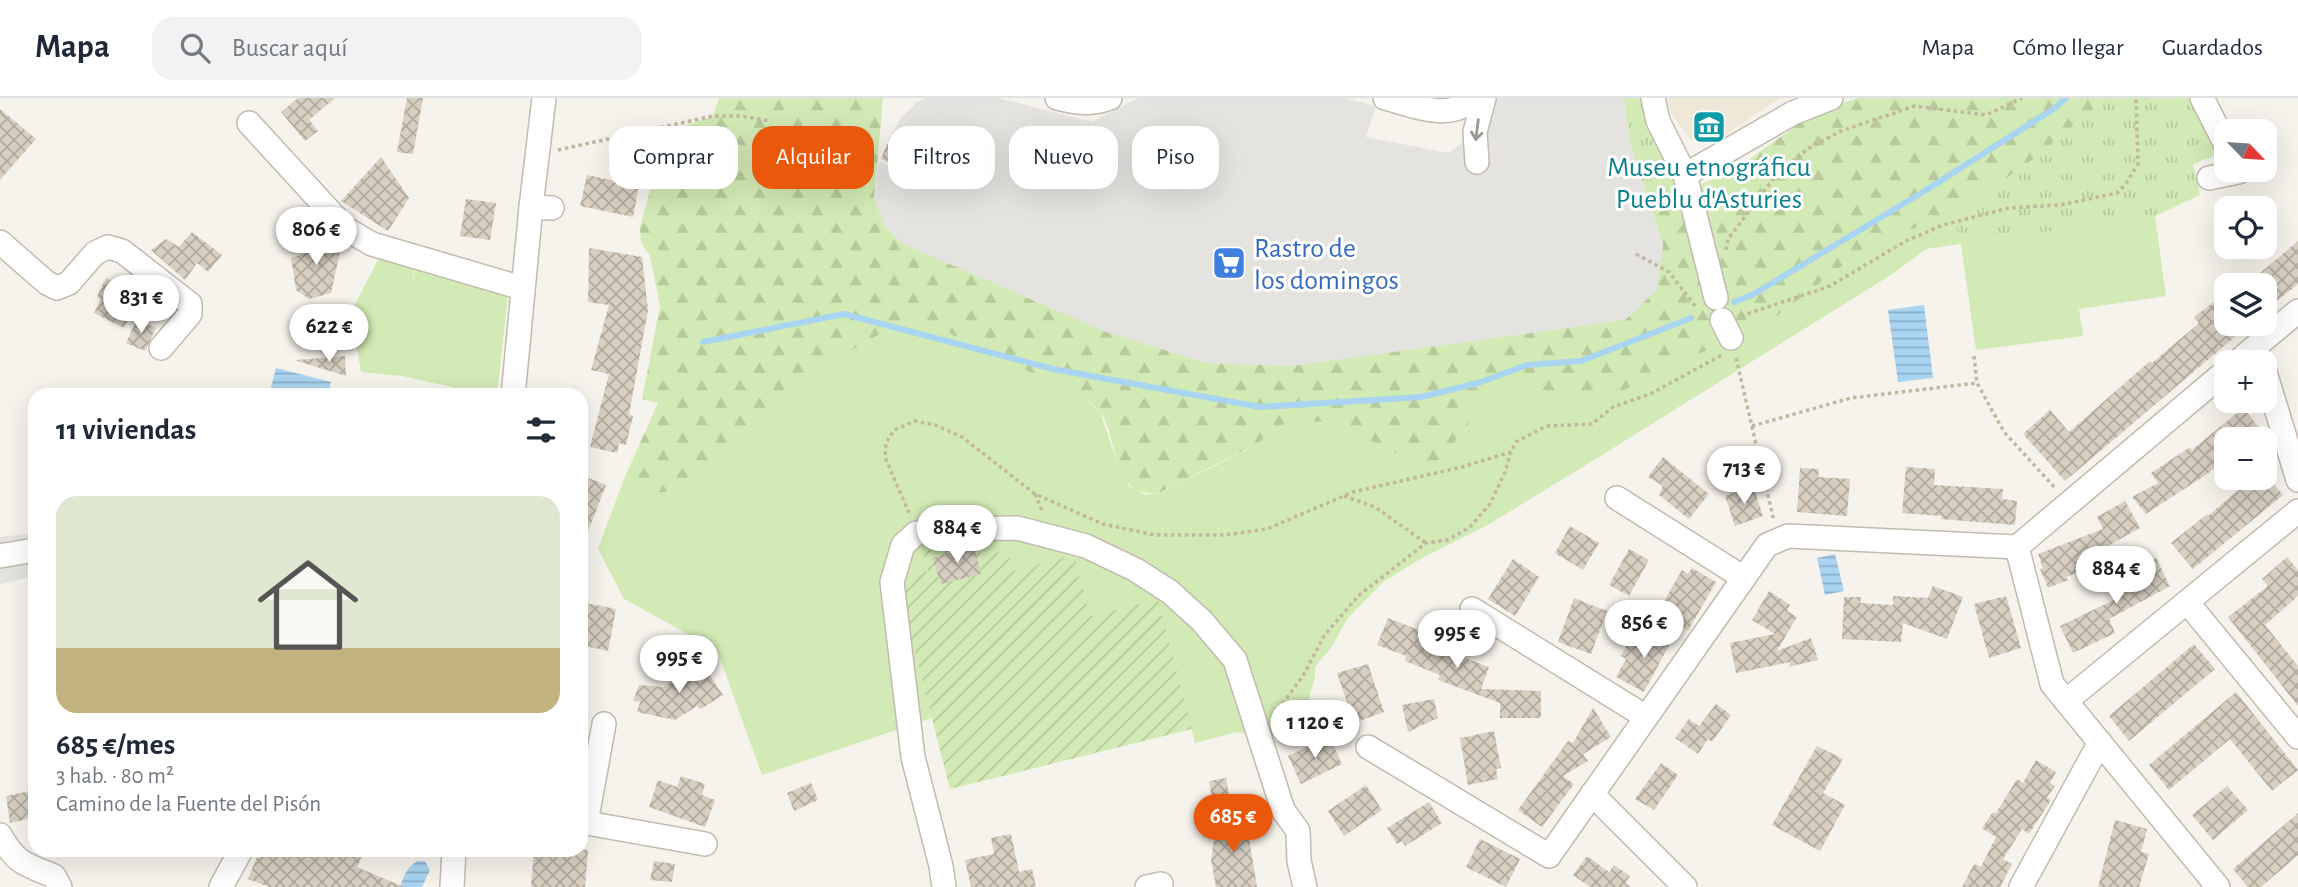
<!DOCTYPE html>
<html lang="es">
<head>
<meta charset="utf-8">
<style>
	body { margin:0; font-family:"Alegreya Sans",sans-serif; background:#f2f2f3; color:#1f2937; height:100vh; display:flex; flex-direction:column; font-size:26px; white-space:nowrap }
	* { box-sizing:border-box; margin:0 }
	p { font-size:23px; color:#747a83 }
	.icon { flex:none; width:38px; height:38px; fill:none; stroke:currentColor; stroke-width:2; stroke-linecap:round; stroke-linejoin:round }
	.map { position:relative; flex:1; overflow:hidden }
	.drawer { position:absolute; left:28px; top:290px; width:560px; height:469px; display:flex; flex-direction:column; background:#fff; border-radius:21px; box-shadow:0 7px 28px #0002 }
	.drawer>* { flex:none }
	.guide { position:absolute; left:609px; top:28px; width:665px; height:63px; display:flex; gap:14px }
	.needle { width:46px; rotate:115deg }
	.controls { position:absolute; left:2214px; top:21px; display:grid; gap:14px }
	.controls a { display:grid; place-items:center; width:63px; height:63px; border-radius:14px; background:#fff; box-shadow:0 7px 28px #0002; font-size:35px }
	.price { position:absolute; translate:-50% -60px; padding:0 16px; border-radius:24px; background:#fff; color:#222; font-size:23px; line-height:46px; filter:drop-shadow(0 2px 4px #0008) }
	.price::after { content:''; position:absolute; left:50%; top:42px; width:21px; height:16px; margin-left:-10px; background:inherit; clip-path:polygon(0 0,100% 0,50% 100%) }
	.price.active { background:#ea580c; color:#fff }
	ul { padding:0; list-style:none }
	li { display:grid; align-content:center; gap:14px; height:371px; padding:0 28px }
	li+li { border-top:2px solid #e0e1e3 }
	li span { display:grid; place-items:center; height:217px; border-radius:21px; color:#555 }
	li>.icon { margin-inline-start:auto }
	span .icon { width:126px; height:126px; fill:#fffc; stroke-width:1 }
	li b { font-size:30px }
	h2 { display:flex; justify-content:space-between; align-items:center; height:84px; padding:0 28px; font-size:30px }
	.pill { padding:0 24px; border-radius:21px; background:#fff; box-shadow:0 7px 28px #0002; font-size:24px; line-height:63px }
	.pill.active { background:#ea580c; color:#fff }
	header { display:flex; align-items:center; gap:42px; box-sizing:border-box; height:98px; padding:0 35px; background:#fff; border-bottom:2px solid #e0e1e3 }
	header strong { font-size:33px }
	nav { display:flex; gap:38px; margin-inline-start:auto; font-size:24px }
	.search { width:490px; height:63px; background:#f2f2f3; display:flex; align-items:center; gap:18px; box-sizing:border-box; padding:0 24px; border-radius:21px; color:#747a83; font-size:26px }
	.map>svg:first-child { display:block }
</style>
</head>
<body>
<header>
<strong>Mapa</strong>
<div class="search"><svg class="icon" aria-label="search" viewBox="0 0 24 24"><circle cx="10" cy="10" r="6"/><path d="M15 15l6 6"/></svg>Buscar aquí</div>
<nav><a>Mapa</a><a>Cómo llegar</a><a>Guardados</a></nav>
</header>
<div class="map">
<svg width="2298" height="789" viewBox="0 0 2298 789">
	<defs>
		<pattern id="grass-tufts" width="24" height="20" patternUnits="userSpaceOnUse" patternTransform="scale(1.75)"><rect width="24" height="20" fill="#d2eab5"/><path d="M3 7l-1-3M5 7V3M7 7l1-3M15 17l-1-3M17 17v-4M19 17l1-3" fill="none" stroke="#b6ca9c"/></pattern>
		<pattern id="forest-firs" width="22" height="20" patternUnits="userSpaceOnUse" patternTransform="scale(1.75)"><rect width="22" height="20" fill="#d2eab5"/><path d="M5 1l3.5 6h-7zM16 11l3.5 6h-7z" fill="#b6ca9c"/></pattern>
		<pattern id="garden-furrows" width="10" height="10" patternUnits="userSpaceOnUse" patternTransform="scale(1.75)"><rect width="10" height="10" fill="#d2eab5"/><path d="M-1 1l2-2M0 10L10 0M9 11l2-2" fill="none" stroke="#b6ca9c"/></pattern>
		<pattern id="water-rules" width="6" height="5" patternUnits="userSpaceOnUse" patternTransform="scale(1.75)"><rect width="6" height="5" fill="#a9d4f2"/><path d="M0 2.5h6" fill="none" stroke="#8caec5"/></pattern>
		<pattern id="building-cross-hatch" width="8" height="8" patternUnits="userSpaceOnUse" patternTransform="scale(1.75)"><rect width="8" height="8" fill="#d8cfc1"/><path d="M0 0l8 8M0 8l8-8" fill="none" stroke="#b1aa9e"/></pattern>
	</defs>
	<rect width="100%" height="100%" fill="#f6f3ec"/>
	<polygon fill="#efe8d6" points="1667,0 1781,0 1717,42 1691,42 1671,15"/>
	<g fill="url(#grass-tufts)">
		<polygon points="1624,0 1646,0 1659,51 1682,92 1646,95 1630,46"/>
		<polygon points="2107,0 2195,0 2220,56 2193,66 2200,97 2155,118 1961,146 1952,117 2027,66"/>
	</g>
	<path fill="url(#forest-firs)" d="M719,0H883L874,102L1663,148L1646,95L1688,91L1732,74L1815,14L1858,0H2107L2027,66L1952,117L1871,146L1763,229L1696,257L1592,308L1541,294L1523,280L1471,304L1468,329L1437,365L1411,366L1393,353L1253,348L1161,394C1112,404 1119,344 1101,315C1097,309 1089,304 1084,300L942,232L914,223L885,233L786,292L733,339L702,373L667,394H646L624,381L658,305L642,301L660,208L650,158L641,145L640,129L666,35L713,18Z"/>
	<g fill="#d2eab5">
		<polygon points="1952,117 1962,146 2155,118 2166,198 2079,211 2083,238 1976,252 1961,146 1926,151 1891,177 1573,375 1486,428 1422,460 1383,484 1347,521 1331,550 1315,569 1315,578 1306,612 1269,640 1237,634 1195,645 1158,503 1090,518 1013,473 981,459 977,440 924,453 928,474 903,508 932,620 762,677 717,552 624,501 598,451 624,381 646,394 667,394 702,373 733,339 786,292 885,233 914,223 942,232 1084,300 1100,314 1117,364 1129,388 1146,397 1161,394 1217,367 1253,348 1288,323 1329,324 1393,353 1411,366 1437,365 1468,329 1471,304 1497,277 1523,280 1541,294 1592,308 1696,257 1763,229 1871,146"/>
		<polygon points="379,160 414,171 412,190 415,169 508,196 497,297 488,297 402,278 361,274 351,214"/>
	</g>
	<polygon fill="url(#garden-furrows)" points="977,440 981,458 1008,452 1013,473 1074,457 1090,518 1158,502 1192,631 950,691 903,508 903,480 928,473 923,453"/>
	<g fill="#e5e3e0">
		<polygon points="925,0 998,0 1092,24 1138,0 1344,0 1376,8 1366,39 1449,55 1475,34 1494,0 1624,0 1630,46 1663,148 1657,192 1625,222 1291,268 1206,265 1106,234 903,146 887,131 874,102 879,64 896,71 905,50 887,43 902,19 917,4"/>
		<polygon points="35,435 35,478 0,486 0,439"/>
	</g>
	<g fill="url(#water-rules)">
		<polygon points="1924,207 1933,280 1898,284 1888,212"/>
		<polygon points="276,270 331,284 328,297 269,297"/>
		<polygon points="1835,456 1844,493 1825,497 1817,460"/>
		<path d="M418,763H425L430,772L422,789H400C404,778 407,768 418,763Z"/>
	</g>
	<g fill="none" stroke-linecap="round" stroke-linejoin="round">
		<g stroke="#a9d4f2" stroke-width="6">
			<polyline points="1734,204 1754,196 1923,94 2055,10 2066,0"/>
			<polyline points="703,244 844,216 1053,271 1260,309 1421,299 1478,285 1527,267 1581,263 1691,220"/>
		</g>
	</g>
	<g fill="url(#building-cross-hatch)">
		<polygon points="298,0 335,0 309,22 318,33 305,43 281,14"/>
		<polygon points="407,0 423,0 413,56 397,54"/>
		<polygon points="0,11 36,41 0,82"/>
		<polygon points="887,46 902,52 896,67 881,61"/>
		<polygon points="381,59 409,100 388,133 341,103"/>
		<polygon points="587,77 639,88 633,119 580,108"/>
		<polygon points="466,101 496,105 490,142 460,138"/>
		<polygon points="192,134 222,157 208,174 197,165 185,182 151,152 166,141 179,149"/>
		<polygon points="314,135 341,149 331,195 309,201 296,192 291,160 303,156 303,149"/>
		<polygon points="2298,143 2298,186 2264,213 2264,183 2259,176"/>
		<polygon points="589,150 642,159 648,212 629,317 633,318 626,347 619,345 617,355 590,349 609,276 591,272 609,207 588,204"/>
		<polygon points="106,180 120,187 117,193 137,203 124,230 94,215 101,201 97,199"/>
		<polygon points="2226,195 2226,226 2250,226 2065,383 2023,336 2050,312 2069,334 2150,263 2152,265 2199,225 2194,219"/>
		<polygon points="137,221 156,230 145,253 126,245"/>
		<polygon points="345,258 346,278 297,263 297,262"/>
		<polygon points="2243,310 2261,332 2249,341 2226,341 2226,360 2207,376 2146,416 2132,399 2158,385 2151,375 2190,349 2192,352"/>
		<polygon points="1663,359 1709,396 1689,421 1659,397 1663,388 1648,379"/>
		<polygon points="1906,369 1935,371 1934,387 2003,391 2002,401 2017,403 2015,427 1941,421 1942,418 1902,415"/>
		<polygon points="1800,370 1819,371 1818,379 1850,381 1847,418 1797,414"/>
		<polygon points="581,377 606,387 582,449 581,448"/>
		<polygon points="2252,380 2269,380 2283,397 2193,471 2171,445 2207,416 2208,418"/>
		<polygon points="1753,388 1763,418 1735,428 1725,398"/>
		<polygon points="2125,403 2140,430 2090,458 2094,468 2066,479 2068,482 2048,490 2040,471 2043,470 2038,456 2103,431 2097,419"/>
		<polygon points="1570,428 1599,445 1583,472 1555,455"/>
		<polygon points="974,448 981,476 941,486 932,460"/>
		<polygon points="1629,451 1649,462 1629,498 1609,487"/>
		<polygon points="2287,459 2298,472 2298,498 2265,527 2298,568 2298,608 2228,519 2268,488 2262,481"/>
		<polygon points="2156,460 2170,488 2109,521 2115,535 2073,555 2060,528 2124,497 2115,482"/>
		<polygon points="1513,461 1539,479 1515,518 1488,501"/>
		<polygon points="1692,470 1716,484 1688,533 1666,520 1669,515 1660,510 1682,472 1688,476"/>
		<polygon points="1933,488 1963,499 1947,541 1903,525 1901,544 1842,541 1844,499 1861,499 1860,505 1893,507 1893,498 1928,500"/>
		<polygon points="1769,493 1790,507 1787,513 1797,519 1777,553 1811,540 1818,562 1788,569 1791,564 1736,575 1730,545 1775,536 1752,522"/>
		<polygon points="2006,498 2021,550 1989,560 1974,506"/>
		<polygon points="1574,500 1607,513 1591,556 1558,544"/>
		<polygon points="581,504 616,511 608,553 581,547"/>
		<polygon points="1388,520 1431,537 1427,546 1489,569 1481,591 1541,593 1541,620 1500,620 1500,605 1438,582 1440,577 1405,563 1406,558 1377,547"/>
		<polygon points="1659,532 1674,538 1644,594 1616,579 1626,561 1621,558 1628,545 1633,548 1638,539 1650,546"/>
		<polygon points="2194,546 2215,571 2129,643 2109,618"/>
		<polygon points="700,563 723,597 701,611 697,608 675,622 637,614 640,604 633,603 639,587 664,589"/>
		<polygon points="1368,566 1384,614 1354,625 1337,575"/>
		<polygon points="2236,594 2298,672 2272,693 2230,641 2169,692 2149,667"/>
		<polygon points="1434,601 1438,620 1408,634 1402,607"/>
		<polygon points="1716,606 1731,617 1712,644 1708,641 1698,656 1675,640 1689,621 1699,628"/>
		<polygon points="1593,610 1611,639 1583,656 1588,663 1563,678 1574,686 1542,729 1518,712 1568,643 1573,645"/>
		<polygon points="1494,633 1501,670 1496,671 1498,681 1468,687 1460,640"/>
		<polygon points="1329,638 1342,666 1301,686 1288,658"/>
		<polygon points="1817,648 1843,661 1823,695 1845,707 1820,753 1772,727"/>
		<polygon points="2036,662 2056,674 2050,685 2055,688 2047,699 2051,702 2029,736 2022,731 2003,761 2012,766 2000,789 1962,789 1974,766 1981,769 1996,739 1982,730 1993,714 1996,715 2017,681 2023,685"/>
		<polygon points="1661,665 1678,677 1654,712 1635,701"/>
		<polygon points="681,678 705,686 702,697 715,702 705,729 649,709 658,682 677,689"/>
		<polygon points="1226,680 1229,696 1212,700 1209,683"/>
		<polygon points="811,685 818,702 794,713 787,695"/>
		<polygon points="1366,687 1382,712 1344,738 1328,713"/>
		<polygon points="2227,688 2248,712 2213,742 2192,717"/>
		<polygon points="35,692 35,719 10,725 6,698"/>
		<polygon points="1429,704 1442,725 1405,748 1402,743 1397,746 1387,730"/>
		<polygon points="2298,715 2298,757 2261,789 2248,789 2233,771"/>
		<polygon points="1217,719 1253,724 1249,740 1257,789 1216,789 1211,762"/>
		<polygon points="2115,722 2147,731 2141,754 2149,756 2139,789 2098,789"/>
		<polygon points="1011,736 1019,774 1032,771 1036,789 971,789 965,762 994,756 991,740"/>
		<polygon points="1480,741 1520,761 1506,789 1466,769"/>
		<polygon points="260,752 365,752 357,769 404,789 269,789 248,781"/>
		<polygon points="534,752 588,752 585,789 531,789"/>
		<polygon points="1587,758 1609,774 1614,767 1630,778 1625,785 1631,789 1590,789 1573,777"/>
		<polygon points="654,763 675,766 672,784 650,782"/>
	</g>
	<g fill="none" stroke-linecap="round" stroke-linejoin="round">
		<defs>
			<g id="minor">
				<path d="M1057,0C1076,5 1091,7 1110,0"/>
				<path d="M1385,0C1415,8 1449,24 1475,0"/>
				<polyline points="1653,0 1658,23 1685,77"/>
				<polyline points="2202,0 2226,47"/>
				<polyline points="249,25 346,131 372,146 522,190"/>
				<polyline points="1477,64 1475,34 1484,0"/>
				<polyline points="2209,80 2238,74 2237,72"/>
				<polyline points="531,109 544,0"/>
				<polyline points="0,144 47,185 57,190 69,185 95,155 108,149 122,153 190,206 190,216 161,250"/>
				<polyline points="1716,200 1685,77 1793,15 1831,0"/>
				<polyline points="1722,222 1731,240"/>
				<polyline points="2237,264 2298,213"/>
				<polyline points="2264,271 2298,382"/>
				<polyline points="513,298 531,109 552,110"/>
				<polyline points="1617,400 1744,480"/>
				<polyline points="2017,449 2052,586 2218,789"/>
				<polyline points="0,458 35,452"/>
				<polyline points="2187,504 2298,639"/>
				<polyline points="1472,511 1646,619"/>
				<polyline points="2066,603 2298,413"/>
				<polyline points="1368,649 1549,758 1767,447 1788,438 2017,449 2226,273"/>
				<polyline points="1592,696 1685,789"/>
				<polyline points="581,724 705,746"/>
				<polyline points="586,725 604,626"/>
				<path d="M0,737C17,766 24,766 54,778L60,789"/>
				<polyline points="221,789 241,752"/>
				<polyline points="452,789 454,752"/>
				<polyline points="944,789 941,768 913,659 892,484 903,447 916,435 940,431 1017,430 1086,448 1136,472 1170,494 1202,523 1235,562 1283,712 1298,733 1299,763 1305,789"/>
				<polyline points="1147,789 1161,786"/>
				<polyline points="2021,789 2100,644"/>
			</g>
		</defs>
		<use href="#minor" stroke="#c2bbae" stroke-width="26"/>
		<g stroke="#c4b79f" stroke-width="3.5" stroke-dasharray="3.5 3.5" stroke-linecap="butt">
			<polyline points="558,52 713,18 741,18 771,23"/>
			<polyline points="1726,152 1728,141 1777,76 1809,50 1841,33 1915,8 1986,17 2022,0"/>
			<polyline points="1636,156 1669,174 1696,209"/>
			<polyline points="1741,218 1830,188 1906,143 1943,127 2009,110 2060,107 2117,95 2125,87 2138,66 2136,0"/>
			<polyline points="1974,258 1977,285 2004,334 2056,391"/>
			<polyline points="1736,260 1774,423"/>
			<polyline points="1752,328 1851,300 1977,285"/>
			<polyline points="1035,396 1043,415"/>
			<polyline points="1344,398 1375,409 1426,445"/>
			<polyline points="909,415 885,359 886,345 894,332 915,323 935,327 962,339 1035,396 1103,426 1155,437 1224,437 1267,431 1353,394 1462,369 1511,354 1516,344 1546,328 1592,326 1613,309 1650,296 1722,257"/>
			<polyline points="1274,617 1303,578 1324,538 1358,498 1426,445 1447,442 1469,430 1490,406 1505,374 1511,354"/>
			<polyline points="389,754 390,752"/>
		</g>
		<use href="#minor" stroke="#fff" stroke-width="23"/>
	</g>
	<defs><path id="oneway-shaft" d="M-6 0H5M1.5-3L5.5 0L1.5 3" fill="none" stroke-width="1.6" stroke-linecap="round" stroke-linejoin="round" transform="scale(1.75)"/></defs>
	<use stroke="#9c9892" href="#oneway-shaft" transform="translate(1477 32) rotate(97)"/>
	<defs>
		<symbol id="museum-square" viewBox="-11 -11 22 22"><rect x="-9" y="-9" width="18" height="18" rx="4" fill="#0f9aa8" stroke="#fff"/><path d="M0-6L6-3V-2H-6V-3ZM-5-1h2V3h-2ZM-1-1h2V3h-2ZM3-1h2V3H3ZM-6 4H6V6H-6Z" fill="#fff"/></symbol>
		<symbol id="supermarket-square" viewBox="-11 -11 22 22"><rect x="-9" y="-9" width="18" height="18" rx="4" fill="#3f7fe0" stroke="#fff"/><path d="M-6-5.5h2.5l.6 2H6L4.5 2H-2.5L-4.4-4H-6ZM-1.5 3.2a1.3 1.3 0 1 0 .1 0ZM3 3.2a1.3 1.3 0 1 0 .1 0Z" fill="#fff"/></symbol>
	</defs>
	<g fill-rule="evenodd">
		<use href="#museum-square" x="1690" y="10" width="38" height="38"/>
		<use href="#supermarket-square" x="1210" y="146" width="38" height="38"/>
	</g>
	<g text-anchor="middle" stroke-width="6" stroke-linejoin="round" paint-order="stroke">
		<g font-size="28" fill="#0d838f" stroke="#fff">
			<text x="1709" y="78">Museu etnográficu<tspan x="1709" dy="32">Pueblu d'Asturies</tspan></text>
		</g>
		<g font-size="28" fill="#366cbe" stroke="#fff" text-anchor="start">
			<text x="1254" y="159">Rastro de<tspan x="1254" dy="32">los domingos</tspan></text>
		</g>
	</g>
</svg>
<div class="controls">
<a><svg class="needle" viewBox="-14 -14 28 28"><path d="M0-13l5 13h-10z" fill="#e53935"/><path d="M0 13l5-13h-10z" fill="#747a83"/></svg></a>
<a><svg class="icon" aria-label="locate" viewBox="0 0 24 24"><circle cx="12" cy="12" r="6"/><path d="M12 2v4M12 18v4M2 12h4M18 12h4"/></svg></a>
<a><svg class="icon" aria-label="layers" viewBox="0 0 24 24"><path d="M12 4l9 5-9 5-9-5zM3 14l9 5 9-5"/></svg></a>
<a>+</a>
<a>−</a>
</div>
<b class="price" style="left:316px;top:169px">806 €</b>
<b class="price" style="left:141px;top:237px">831 €</b>
<b class="price" style="left:329px;top:266px">622 €</b>
<b class="price" style="left:1744px;top:408px">713 €</b>
<b class="price" style="left:957px;top:467px">884 €</b>
<b class="price" style="left:2116px;top:508px">884 €</b>
<b class="price" style="left:1644px;top:562px">856 €</b>
<b class="price" style="left:1457px;top:572px">995 €</b>
<b class="price" style="left:679px;top:597px">995 €</b>
<b class="price" style="left:1315px;top:662px">1 120 €</b>
<b class="price active" style="left:1233px;top:756px">685 €</b>
<div class="guide">
<a class="pill">Comprar</a>
<a class="pill active">Alquilar</a>
<a class="pill">Filtros</a>
<a class="pill">Nuevo</a>
<a class="pill">Piso</a>
</div>
<section class="drawer">
<h2>11 viviendas<svg class="icon" aria-label="filters" viewBox="0 0 24 24"><path d="M4 7h16M4 17h16"/><circle cx="9" cy="7" r="2"/><circle cx="15" cy="17" r="2"/></svg></h2>
<ul>
<li><span style="background:linear-gradient(#dfe7d0 70%,#c2b280 0)"><svg class="icon" aria-label="home" viewBox="0 0 24 24"><path d="M3 11l9-7 9 7M6 9v11h12V9"/></svg></span><div><b>685 €/mes</b><p>3 hab. · 80 m²</p><p>Camino de la Fuente del Pisón</p></div></li>
</ul>
</section>
</div>
</body>
</html>
